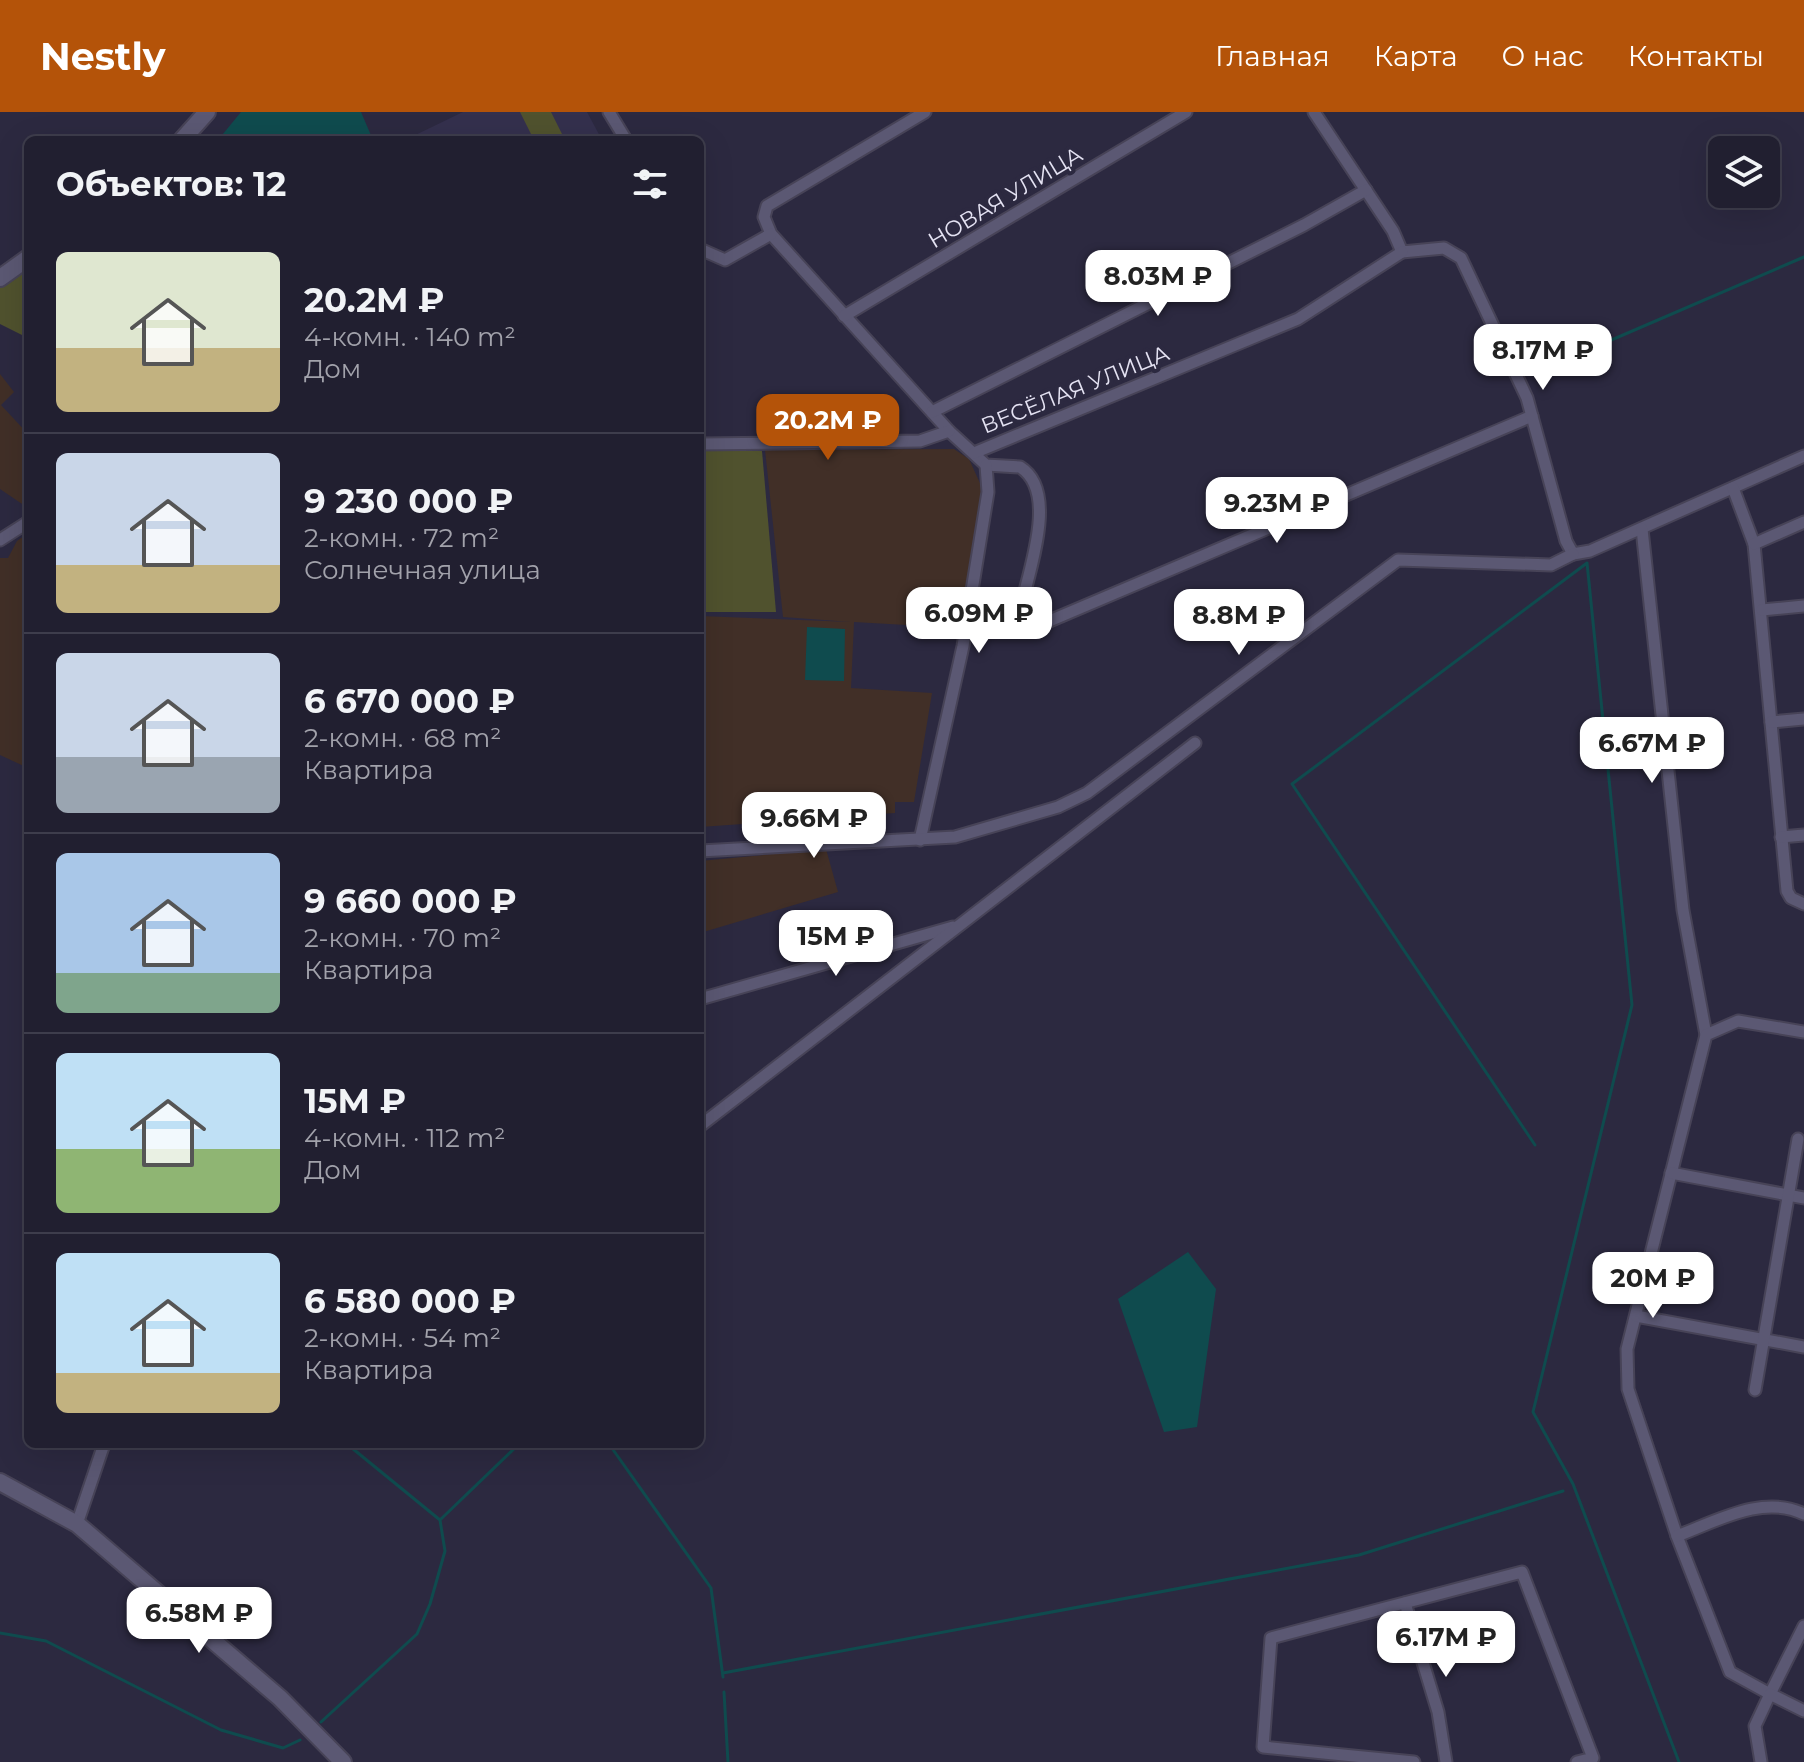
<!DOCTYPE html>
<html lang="ru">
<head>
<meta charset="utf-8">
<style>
	body { margin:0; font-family:Montserrat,sans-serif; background:#292738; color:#f1f3f6; height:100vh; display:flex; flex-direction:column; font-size:30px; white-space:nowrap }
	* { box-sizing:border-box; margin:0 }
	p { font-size:26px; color:#a2a2ab }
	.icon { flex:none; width:44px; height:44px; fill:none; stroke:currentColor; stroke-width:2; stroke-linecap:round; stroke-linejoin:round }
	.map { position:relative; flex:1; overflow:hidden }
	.drawer { position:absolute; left:24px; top:24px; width:680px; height:1312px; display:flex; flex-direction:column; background:#211f30; border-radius:12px; box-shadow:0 8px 32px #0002,0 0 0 2px #3e3d4c }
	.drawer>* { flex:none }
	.controls { position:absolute; left:1708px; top:24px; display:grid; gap:16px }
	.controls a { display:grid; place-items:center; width:72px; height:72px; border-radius:12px; background:#211f30; box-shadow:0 8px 32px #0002,0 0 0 2px #3e3d4c; font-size:40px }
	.price { position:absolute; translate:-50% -68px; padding:0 18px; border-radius:16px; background:#fff; color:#222; font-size:26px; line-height:52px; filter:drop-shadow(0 2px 4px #0008) }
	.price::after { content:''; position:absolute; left:50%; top:48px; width:24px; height:18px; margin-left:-12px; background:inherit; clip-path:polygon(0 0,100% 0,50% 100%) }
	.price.selected { background:#b45309; color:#fff }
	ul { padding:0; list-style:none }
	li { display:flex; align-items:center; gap:24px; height:200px; padding:0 32px }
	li+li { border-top:2px solid #3e3d4c }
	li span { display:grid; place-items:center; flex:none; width:224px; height:160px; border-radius:12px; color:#555 }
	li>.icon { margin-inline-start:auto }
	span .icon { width:96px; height:96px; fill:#fffc; stroke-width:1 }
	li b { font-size:34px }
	h2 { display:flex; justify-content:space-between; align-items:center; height:96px; padding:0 32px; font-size:34px }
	header { display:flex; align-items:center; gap:48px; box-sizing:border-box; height:112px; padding:0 40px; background:#b45309; color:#fff }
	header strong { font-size:38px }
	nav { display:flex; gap:44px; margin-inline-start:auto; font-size:28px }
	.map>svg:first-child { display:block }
</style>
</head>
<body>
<header>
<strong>Nestly</strong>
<nav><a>Главная</a><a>Карта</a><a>О нас</a><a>Контакты</a></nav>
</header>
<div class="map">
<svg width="1804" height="1650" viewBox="0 0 1804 1650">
	<rect width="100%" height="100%" fill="#2c2940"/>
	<g fill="#412f27">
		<polygon points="0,262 14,280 1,293 28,322 28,396 0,377"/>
		<polygon points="954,337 969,347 984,380 959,516 854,510 851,576 932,581 914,690 895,690 895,701 700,715 700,504 851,510 783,505 765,338"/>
		<polygon points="28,421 28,656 0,643 0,446 8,446 17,429"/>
		<polygon points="826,737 838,780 700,821 700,749"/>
	</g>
	<polygon fill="#34304d" points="463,0 587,0 602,28 405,28"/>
	<g fill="#50522e">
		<polygon points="520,0 551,0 565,28 534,28"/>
		<polygon points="28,154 28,226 0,212 0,172"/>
		<polygon points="700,339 762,339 776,500 700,500"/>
	</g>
	<g fill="#0f4b4e">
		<polygon points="241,0 361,0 373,28 218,28"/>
		<polygon points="807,515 845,517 844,569 805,568"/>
		<polygon points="1188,1140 1216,1177 1197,1315 1164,1320 1118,1187"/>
	</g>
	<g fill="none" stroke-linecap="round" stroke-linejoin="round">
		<g stroke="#0f4b4e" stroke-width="3">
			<polyline points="1558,251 1804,145"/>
			<polyline points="1535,1033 1292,672 1587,451 1632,893 1533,1300 1573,1372 1679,1650"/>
			<polyline points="609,1332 711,1476 723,1565"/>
			<polyline points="441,1407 519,1332"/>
			<polyline points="0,1521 46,1529 221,1618 283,1636 300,1628"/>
			<polyline points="723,1561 1359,1443 1563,1379"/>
			<polyline points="724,1580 728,1650"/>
			<polyline points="321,1610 417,1522 430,1492 445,1439 440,1408 347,1332"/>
		</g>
		<defs>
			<g id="street">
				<polyline points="609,0 626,28"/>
				<path d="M925,0L767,94L764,105L771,122L949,319L986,353L1020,355C1062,381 1024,470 1018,509L1040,513L1532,304"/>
				<polyline points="1314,0 1393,119 1402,140 1444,136 1461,146 1527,286 1566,429 1573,442 1590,439 1804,344"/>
				<polyline points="700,137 725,148 771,122"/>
				<polyline points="844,204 1186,0"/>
				<polyline points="932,300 1304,113 1366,78"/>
				<polyline points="700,332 920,329 949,319"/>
				<polyline points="974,341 1298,207 1402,140"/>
				<polyline points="1733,376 1754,432 1787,779 1791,786 1804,792"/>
				<polyline points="1642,417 1683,798 1706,923"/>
				<polyline points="0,428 28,410"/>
				<polyline points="1754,432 1804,410"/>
				<polyline points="1762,498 1804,494"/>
				<polyline points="1771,610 1804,607"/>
				<polyline points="1781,725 1804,723"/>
				<polyline points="920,728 963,534 988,380 986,353"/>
				<polyline points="700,739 955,725 1058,695 1087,681 1398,448 1551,453 1573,442"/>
				<polyline points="700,887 953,815"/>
				<polyline points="1804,920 1738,909 1706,923 1627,1237 1628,1277 1677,1424 1730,1560 1770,1582 1804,1514"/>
				<polyline points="700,1014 1195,631"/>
				<polyline points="1671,1061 1804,1086"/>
				<polyline points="1636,1204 1804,1235"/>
				<polyline points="1755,1278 1798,1027"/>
				<polyline points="77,1412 104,1332"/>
				<path d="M1677,1424C1717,1409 1763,1382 1804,1402"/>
				<polyline points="1405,1491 1438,1600 1446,1650"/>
				<polyline points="1414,1650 1263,1635 1271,1526 1522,1460 1593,1646 1577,1650"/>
				<polyline points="1761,1650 1755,1614 1770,1582 1804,1599"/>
			</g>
			<g id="secondary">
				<polyline points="182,28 207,0"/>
				<polyline points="0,166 28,146"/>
				<polyline points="0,1370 77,1412 280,1586 343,1650"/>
			</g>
		</defs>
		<use href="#street" stroke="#474357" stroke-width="15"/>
		<use href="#secondary" stroke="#474357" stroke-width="20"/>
		<use href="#street" stroke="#5b5873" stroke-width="11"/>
		<use href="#secondary" stroke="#5b5873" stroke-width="16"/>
	</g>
	<g text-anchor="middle" stroke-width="8" stroke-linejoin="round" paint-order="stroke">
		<g font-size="22" fill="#e5e3f3" stroke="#2c2940">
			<text transform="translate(1005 85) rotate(-31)" y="8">НОВАЯ УЛИЦА</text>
			<text transform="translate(1075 277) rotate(-22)" y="8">ВЕСЁЛАЯ УЛИЦА</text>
		</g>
	</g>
</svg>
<div class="controls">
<a><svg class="icon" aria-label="layers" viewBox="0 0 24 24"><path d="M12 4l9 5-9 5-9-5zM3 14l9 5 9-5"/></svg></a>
</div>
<b class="price" style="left:1158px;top:206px">8.03M ₽</b>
<b class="price" style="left:1543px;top:280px">8.17M ₽</b>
<b class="price selected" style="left:828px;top:350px">20.2M ₽</b>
<b class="price" style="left:1277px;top:433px">9.23M ₽</b>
<b class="price" style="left:979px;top:543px">6.09M ₽</b>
<b class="price" style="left:1239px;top:545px">8.8M ₽</b>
<b class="price" style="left:1652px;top:673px">6.67M ₽</b>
<b class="price" style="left:814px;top:748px">9.66M ₽</b>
<b class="price" style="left:836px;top:866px">15M ₽</b>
<b class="price" style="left:1653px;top:1208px">20M ₽</b>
<b class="price" style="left:199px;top:1543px">6.58M ₽</b>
<b class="price" style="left:1446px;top:1567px">6.17M ₽</b>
<section class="drawer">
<h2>Объектов: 12<svg class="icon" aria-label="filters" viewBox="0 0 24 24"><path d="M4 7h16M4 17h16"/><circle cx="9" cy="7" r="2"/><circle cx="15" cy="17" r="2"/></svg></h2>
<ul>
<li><span style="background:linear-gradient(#dfe7d0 60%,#c2b280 0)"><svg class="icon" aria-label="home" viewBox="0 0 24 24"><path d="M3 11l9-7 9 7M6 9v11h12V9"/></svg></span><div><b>20.2M ₽</b><p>4-комн. · 140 m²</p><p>Дом</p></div></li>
<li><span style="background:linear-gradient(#c9d6e8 70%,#c2b280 0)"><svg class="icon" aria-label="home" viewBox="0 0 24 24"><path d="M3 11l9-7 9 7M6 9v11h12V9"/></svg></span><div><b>9 230 000 ₽</b><p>2-комн. · 72 m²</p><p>Солнечная улица</p></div></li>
<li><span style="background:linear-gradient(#c9d6e8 65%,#9aa5b1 0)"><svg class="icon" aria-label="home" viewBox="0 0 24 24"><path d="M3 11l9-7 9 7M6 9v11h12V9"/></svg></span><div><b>6 670 000 ₽</b><p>2-комн. · 68 m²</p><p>Квартира</p></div></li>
<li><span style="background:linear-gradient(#a9c7e8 75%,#7fa58c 0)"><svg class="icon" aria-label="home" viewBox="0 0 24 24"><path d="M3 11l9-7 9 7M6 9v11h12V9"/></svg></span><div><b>9 660 000 ₽</b><p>2-комн. · 70 m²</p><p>Квартира</p></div></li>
<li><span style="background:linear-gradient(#bfe0f5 60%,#8fb573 0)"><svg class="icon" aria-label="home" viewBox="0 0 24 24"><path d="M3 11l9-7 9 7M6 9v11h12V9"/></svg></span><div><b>15M ₽</b><p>4-комн. · 112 m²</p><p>Дом</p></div></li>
<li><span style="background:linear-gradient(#bfe0f5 75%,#c2b280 0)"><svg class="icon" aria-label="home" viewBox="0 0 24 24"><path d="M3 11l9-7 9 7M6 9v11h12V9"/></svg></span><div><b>6 580 000 ₽</b><p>2-комн. · 54 m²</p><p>Квартира</p></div></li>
</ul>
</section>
</div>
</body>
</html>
